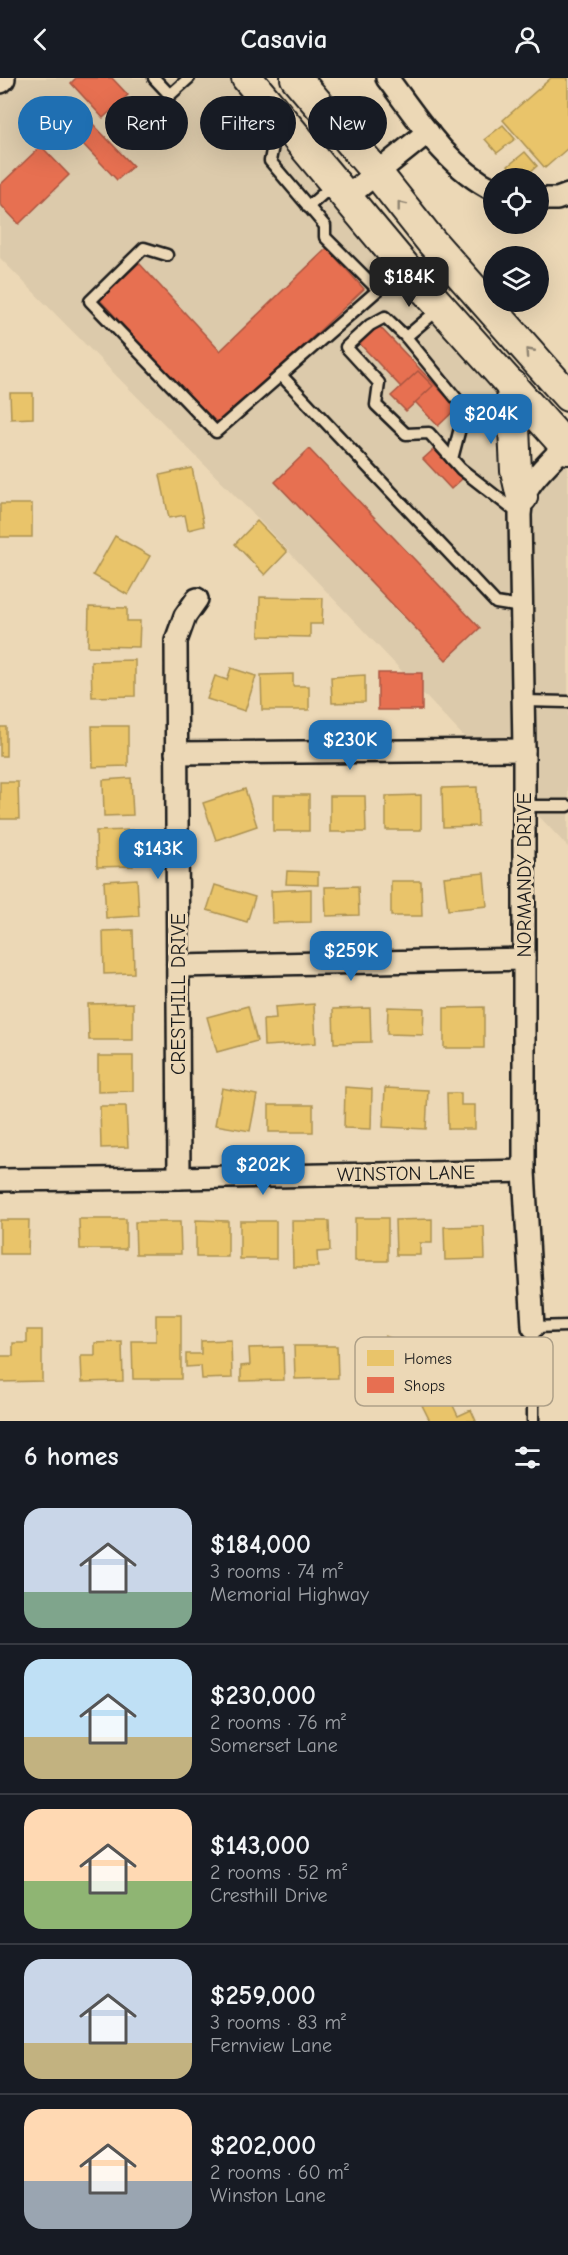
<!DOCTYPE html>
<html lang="en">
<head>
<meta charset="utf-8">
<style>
	body { margin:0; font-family:"Comic Neue",sans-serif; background:#20242c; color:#f1f3f6; height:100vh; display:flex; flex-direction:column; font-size:22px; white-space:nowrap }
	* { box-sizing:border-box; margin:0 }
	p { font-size:20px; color:#9ea1a6 }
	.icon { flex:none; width:33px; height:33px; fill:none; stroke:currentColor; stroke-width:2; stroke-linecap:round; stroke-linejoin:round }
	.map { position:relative; height:1343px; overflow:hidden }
	.side { display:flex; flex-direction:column; background:#171b24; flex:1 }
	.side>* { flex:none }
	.hud { position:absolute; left:18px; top:18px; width:532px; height:54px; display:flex; gap:12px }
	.buttons { position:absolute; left:483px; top:90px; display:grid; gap:12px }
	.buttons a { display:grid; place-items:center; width:66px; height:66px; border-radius:50%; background:#171b24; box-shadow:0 6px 24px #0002; font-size:30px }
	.price { position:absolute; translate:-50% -51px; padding:0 14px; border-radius:12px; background:#1f6fb2; color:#fff; font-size:20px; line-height:39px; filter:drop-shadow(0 2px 3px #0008) }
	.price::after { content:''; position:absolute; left:50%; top:36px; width:18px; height:14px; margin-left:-9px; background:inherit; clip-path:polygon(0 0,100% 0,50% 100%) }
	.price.selected { background:#222; color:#fff }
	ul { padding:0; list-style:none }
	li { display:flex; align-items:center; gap:18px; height:150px; padding:0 24px }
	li+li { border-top:2px solid #363941 }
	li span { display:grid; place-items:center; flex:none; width:168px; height:120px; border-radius:18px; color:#555 }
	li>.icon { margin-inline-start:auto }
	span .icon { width:72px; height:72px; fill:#fffc; stroke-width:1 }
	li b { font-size:26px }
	h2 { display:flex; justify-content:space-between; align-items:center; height:72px; padding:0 24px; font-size:26px }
	.chip { padding:0 21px; border-radius:27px; background:#171b24; box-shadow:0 6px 24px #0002; font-size:21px; line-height:54px }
	.chip.selected { background:#1f6fb2; color:#fff }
	header { display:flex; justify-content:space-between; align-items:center; height:78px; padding:0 24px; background:#171b24; font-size:27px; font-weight:700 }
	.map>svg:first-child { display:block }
</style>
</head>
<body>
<header><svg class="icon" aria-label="back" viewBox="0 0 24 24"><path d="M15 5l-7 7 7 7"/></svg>Casavia<svg class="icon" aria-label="person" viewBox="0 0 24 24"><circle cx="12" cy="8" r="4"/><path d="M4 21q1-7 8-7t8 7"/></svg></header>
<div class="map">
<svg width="568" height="1343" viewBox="0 0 568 1343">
	<rect width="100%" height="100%" fill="#ecd8b6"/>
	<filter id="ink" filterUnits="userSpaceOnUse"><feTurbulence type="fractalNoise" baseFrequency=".0167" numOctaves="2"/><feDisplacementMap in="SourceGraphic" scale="12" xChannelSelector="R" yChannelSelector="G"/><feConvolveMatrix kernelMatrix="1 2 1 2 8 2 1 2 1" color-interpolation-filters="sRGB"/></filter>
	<g filter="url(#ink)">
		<g fill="#dccaab">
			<polygon points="16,0 233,0 502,312 511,423 514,661 467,662 257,440 0,180 0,15"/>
			<polygon points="565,382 568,385 568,769 534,733 530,427 535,416"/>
		</g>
		<g fill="#e9c46a" stroke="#ac9253" stroke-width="1.5">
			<polygon points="551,0 568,0 568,70 545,90 503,42"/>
			<polygon points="503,47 515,61 497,75 485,61"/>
			<polygon points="525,74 537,88 523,100 518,100 508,88"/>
			<polygon points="10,315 33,315 33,340 11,341"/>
			<polygon points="192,390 204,448 188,452 185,437 169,440 160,397"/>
			<rect x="0" y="426" width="32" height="33"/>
			<polygon points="257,443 287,474 265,497 235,466"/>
			<polygon points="115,458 150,478 128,517 93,497"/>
			<polygon points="260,519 323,520 322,546 310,546 310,559 259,558"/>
			<polygon points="89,529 127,530 127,543 140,543 139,569 88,568"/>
			<polygon points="135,582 135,618 92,619 91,583"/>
			<polygon points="231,590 256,598 245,633 207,621 215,598 227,602"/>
			<polygon points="293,596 293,608 309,608 309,632 262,632 261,597"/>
			<polygon points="365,597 365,624 332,625 331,599"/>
			<polygon points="92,648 128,648 128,688 93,689"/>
			<rect x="0" y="649" width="6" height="29"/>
			<polygon points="131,700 133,737 104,738 103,702"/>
			<polygon points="0,704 18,704 19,741 0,741"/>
			<polygon points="477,709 478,748 443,749 442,710"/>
			<polygon points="245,711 257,748 216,762 203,725"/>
			<rect x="273" y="717" width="36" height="36"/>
			<polygon points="421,717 421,752 386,752 386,718"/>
			<polygon points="330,718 365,718 366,754 330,754"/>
			<polygon points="132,752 133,788 97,789 96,753"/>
			<polygon points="287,793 318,794 318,807 286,806"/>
			<polygon points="484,795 487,828 448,832 444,799"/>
			<polygon points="137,801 139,838 106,840 104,803"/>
			<polygon points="391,803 421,803 422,838 391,838"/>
			<polygon points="215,807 255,819 247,844 207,832"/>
			<polygon points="358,808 359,837 326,838 325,809"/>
			<polygon points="311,811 311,844 272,845 271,813"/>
			<polygon points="133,852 134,895 104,896 103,853"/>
			<polygon points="133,925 133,962 89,962 88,926"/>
			<polygon points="314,926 316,965 264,968 263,942 276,941 275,929"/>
			<polygon points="248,928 257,963 217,974 207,939"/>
			<polygon points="388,929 424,930 423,957 387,956"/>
			<polygon points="484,929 484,970 444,970 444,930"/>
			<polygon points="370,930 371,964 334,965 333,931"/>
			<polygon points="98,978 133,978 133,1013 98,1014"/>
			<polygon points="345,1009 372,1011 371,1051 344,1050"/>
			<polygon points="222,1010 257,1017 250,1053 215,1047"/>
			<polygon points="385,1010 428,1012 426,1051 383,1049"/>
			<polygon points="447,1015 461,1015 461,1027 475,1027 475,1051 448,1051"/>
			<rect x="269" y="1027" width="44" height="27"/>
			<polygon points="100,1028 126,1028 128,1069 101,1070"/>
			<rect x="355" y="1140" width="33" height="43"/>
			<polygon points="79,1141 126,1141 126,1171 80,1171"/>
			<polygon points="432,1141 432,1165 420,1165 420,1177 396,1177 395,1142"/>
			<polygon points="0,1142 29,1142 28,1176 0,1176"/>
			<polygon points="196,1142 228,1143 228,1179 196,1179"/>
			<rect x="240" y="1143" width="36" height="38"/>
			<polygon points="292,1143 329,1143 330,1173 317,1174 318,1189 293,1189"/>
			<polygon points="135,1144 180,1144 181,1176 136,1176"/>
			<polygon points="484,1148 485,1181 445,1182 444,1149"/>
			<polygon points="156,1237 181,1237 181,1301 133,1301 132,1263 156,1263"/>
			<polygon points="27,1252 42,1252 42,1303 0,1304 0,1278 13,1278 13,1265 27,1265"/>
			<polygon points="385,1258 411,1268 406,1281 419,1286 409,1312 370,1297"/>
			<polygon points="231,1262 232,1300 202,1301 201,1288 186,1289 186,1276 201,1276 201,1263"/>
			<polygon points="122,1264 123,1303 82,1304 81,1278 95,1278 95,1265"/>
			<polygon points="294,1268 337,1268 338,1300 295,1301"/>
			<polygon points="283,1269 284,1302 241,1303 241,1288 250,1287 249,1270"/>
			<polygon points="447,1315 458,1338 471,1332 476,1343 430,1343 422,1327"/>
		</g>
		<g fill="#e76f51" stroke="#aa5641" stroke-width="1.5">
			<polygon points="76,0 112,0 128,17 103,40 71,5"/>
			<polygon points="71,23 133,88 117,102 82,65 89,58 71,39 63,46 55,38"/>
			<polygon points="41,68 69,97 19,146 0,126 0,107"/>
			<polygon points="327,170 364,211 217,349 100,222 139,185 220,273"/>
			<polygon points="379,248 457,330 438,348 360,266"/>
			<polygon points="418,293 433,308 406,333 391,318"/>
			<polygon points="309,371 480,550 446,582 275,404"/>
			<polygon points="434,371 462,401 451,411 423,381"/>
			<rect x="378" y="595" width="44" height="37"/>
		</g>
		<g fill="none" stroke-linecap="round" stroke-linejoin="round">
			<defs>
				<g id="service">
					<polyline points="154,0 170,17 189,0"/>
					<polyline points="308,129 333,107"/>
					<polyline points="167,177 144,170 90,223 216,354 378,212 325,159 325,148 270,83 274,62 286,51"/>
					<polyline points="378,212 402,190"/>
					<polyline points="440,230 406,259 385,239 370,247 346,269 379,305 376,327 406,356 429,355 461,391 520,437"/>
					<polyline points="406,259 465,331 452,381"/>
					<polyline points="281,297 496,525 521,529"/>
					<polyline points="524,623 568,624"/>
					<polyline points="524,728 568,728"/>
					<polyline points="533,1343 533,1249 568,1248"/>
				</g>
				<g id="minor">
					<path d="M387,0C417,40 447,89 494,112"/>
					<polyline points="348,118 428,54"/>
					<polyline points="538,121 557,121 568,117"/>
					<polyline points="176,675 524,672"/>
					<polyline points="178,888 524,881"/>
					<polyline points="179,1100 176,563 185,538 197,521"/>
					<polyline points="0,1102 179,1100 524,1093"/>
					<path d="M533,1249L524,1093V672L520,437C521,403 550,388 568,363"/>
				</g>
				<polyline id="tertiary" points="0,1 1,0"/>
				<g id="secondary">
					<polyline points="247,0 404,188 568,371"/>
					<polyline points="296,0 377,95 430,162 568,318"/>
					<polyline points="512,307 516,393 522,419"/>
				</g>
			</defs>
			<use href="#service" stroke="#1c1c1c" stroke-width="15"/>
			<use href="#minor" stroke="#1c1c1c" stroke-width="26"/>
			<use href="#tertiary" stroke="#1c1c1c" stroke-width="32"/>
			<use href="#secondary" stroke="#1c1c1c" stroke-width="34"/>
			<use href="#service" stroke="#ecd8b6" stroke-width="10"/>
			<use href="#minor" stroke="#ecd8b6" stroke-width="21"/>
			<use href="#tertiary" stroke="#ecd8b6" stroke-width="27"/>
			<use href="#secondary" stroke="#ecd8b6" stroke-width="30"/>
		</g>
		<defs><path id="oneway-chevron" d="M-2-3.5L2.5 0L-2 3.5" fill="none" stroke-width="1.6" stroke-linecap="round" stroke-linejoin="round" transform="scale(1.5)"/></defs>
		<g stroke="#8e8371">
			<use href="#oneway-chevron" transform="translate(401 127) rotate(-128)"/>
			<use href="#oneway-chevron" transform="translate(529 274) rotate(-132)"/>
		</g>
	</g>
	<g text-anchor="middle" stroke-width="6" stroke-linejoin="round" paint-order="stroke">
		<g font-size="20" fill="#1c1c1c" stroke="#ecd8b6">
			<text transform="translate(524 797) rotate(-90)" y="7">NORMANDY DRIVE</text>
			<text transform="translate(178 916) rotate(-90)" y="7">CRESTHILL DRIVE</text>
			<text transform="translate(406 1095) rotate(-1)" y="7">WINSTON LANE</text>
		</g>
	</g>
	<rect x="355" y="1259" width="198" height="69" rx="9" fill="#ecd8b6" stroke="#aea088" stroke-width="1.5"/>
	<rect x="367" y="1272" width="27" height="16" fill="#e9c46a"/>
	<rect x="367" y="1299" width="27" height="16" fill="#e76f51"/>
	<g font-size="16" fill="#1c1c1c">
		<text x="404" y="1286">Homes</text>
		<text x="404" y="1313">Shops</text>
	</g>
</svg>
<div class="buttons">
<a><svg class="icon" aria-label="locate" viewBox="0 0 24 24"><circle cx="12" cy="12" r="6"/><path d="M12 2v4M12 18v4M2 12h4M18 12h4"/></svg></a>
<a><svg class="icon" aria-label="layers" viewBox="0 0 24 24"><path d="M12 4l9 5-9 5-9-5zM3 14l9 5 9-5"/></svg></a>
</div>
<b class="price selected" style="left:409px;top:230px">$184K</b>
<b class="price" style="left:491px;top:367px">$204K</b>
<b class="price" style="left:350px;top:693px">$230K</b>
<b class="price" style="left:158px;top:802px">$143K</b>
<b class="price" style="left:351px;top:904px">$259K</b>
<b class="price" style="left:263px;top:1118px">$202K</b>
<div class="hud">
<a class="chip selected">Buy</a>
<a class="chip">Rent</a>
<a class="chip">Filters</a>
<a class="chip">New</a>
</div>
</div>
<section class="side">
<h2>6 homes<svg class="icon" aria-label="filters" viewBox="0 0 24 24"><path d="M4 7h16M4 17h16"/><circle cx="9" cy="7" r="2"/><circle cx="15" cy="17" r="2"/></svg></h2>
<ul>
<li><span style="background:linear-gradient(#c9d6e8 70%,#7fa58c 0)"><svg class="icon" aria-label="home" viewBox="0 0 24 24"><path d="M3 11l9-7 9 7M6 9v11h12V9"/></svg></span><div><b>$184,000</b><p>3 rooms · 74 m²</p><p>Memorial Highway</p></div></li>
<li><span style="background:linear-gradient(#bfe0f5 65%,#c2b280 0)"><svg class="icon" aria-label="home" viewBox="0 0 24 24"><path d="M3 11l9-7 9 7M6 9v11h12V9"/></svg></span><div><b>$230,000</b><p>2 rooms · 76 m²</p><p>Somerset Lane</p></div></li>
<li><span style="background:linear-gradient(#ffd9b3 60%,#8fb573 0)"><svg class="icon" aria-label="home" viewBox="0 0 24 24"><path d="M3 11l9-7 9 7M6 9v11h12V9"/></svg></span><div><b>$143,000</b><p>2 rooms · 52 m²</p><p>Cresthill Drive</p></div></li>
<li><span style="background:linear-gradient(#c9d6e8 70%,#c2b280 0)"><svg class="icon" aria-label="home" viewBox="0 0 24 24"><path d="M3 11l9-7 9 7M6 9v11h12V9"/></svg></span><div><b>$259,000</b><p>3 rooms · 83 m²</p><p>Fernview Lane</p></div></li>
<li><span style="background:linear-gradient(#ffd9b3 60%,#9aa5b1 0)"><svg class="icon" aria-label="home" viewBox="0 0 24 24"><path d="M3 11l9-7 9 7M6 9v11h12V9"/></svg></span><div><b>$202,000</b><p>2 rooms · 60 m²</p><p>Winston Lane</p></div></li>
</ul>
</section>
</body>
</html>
